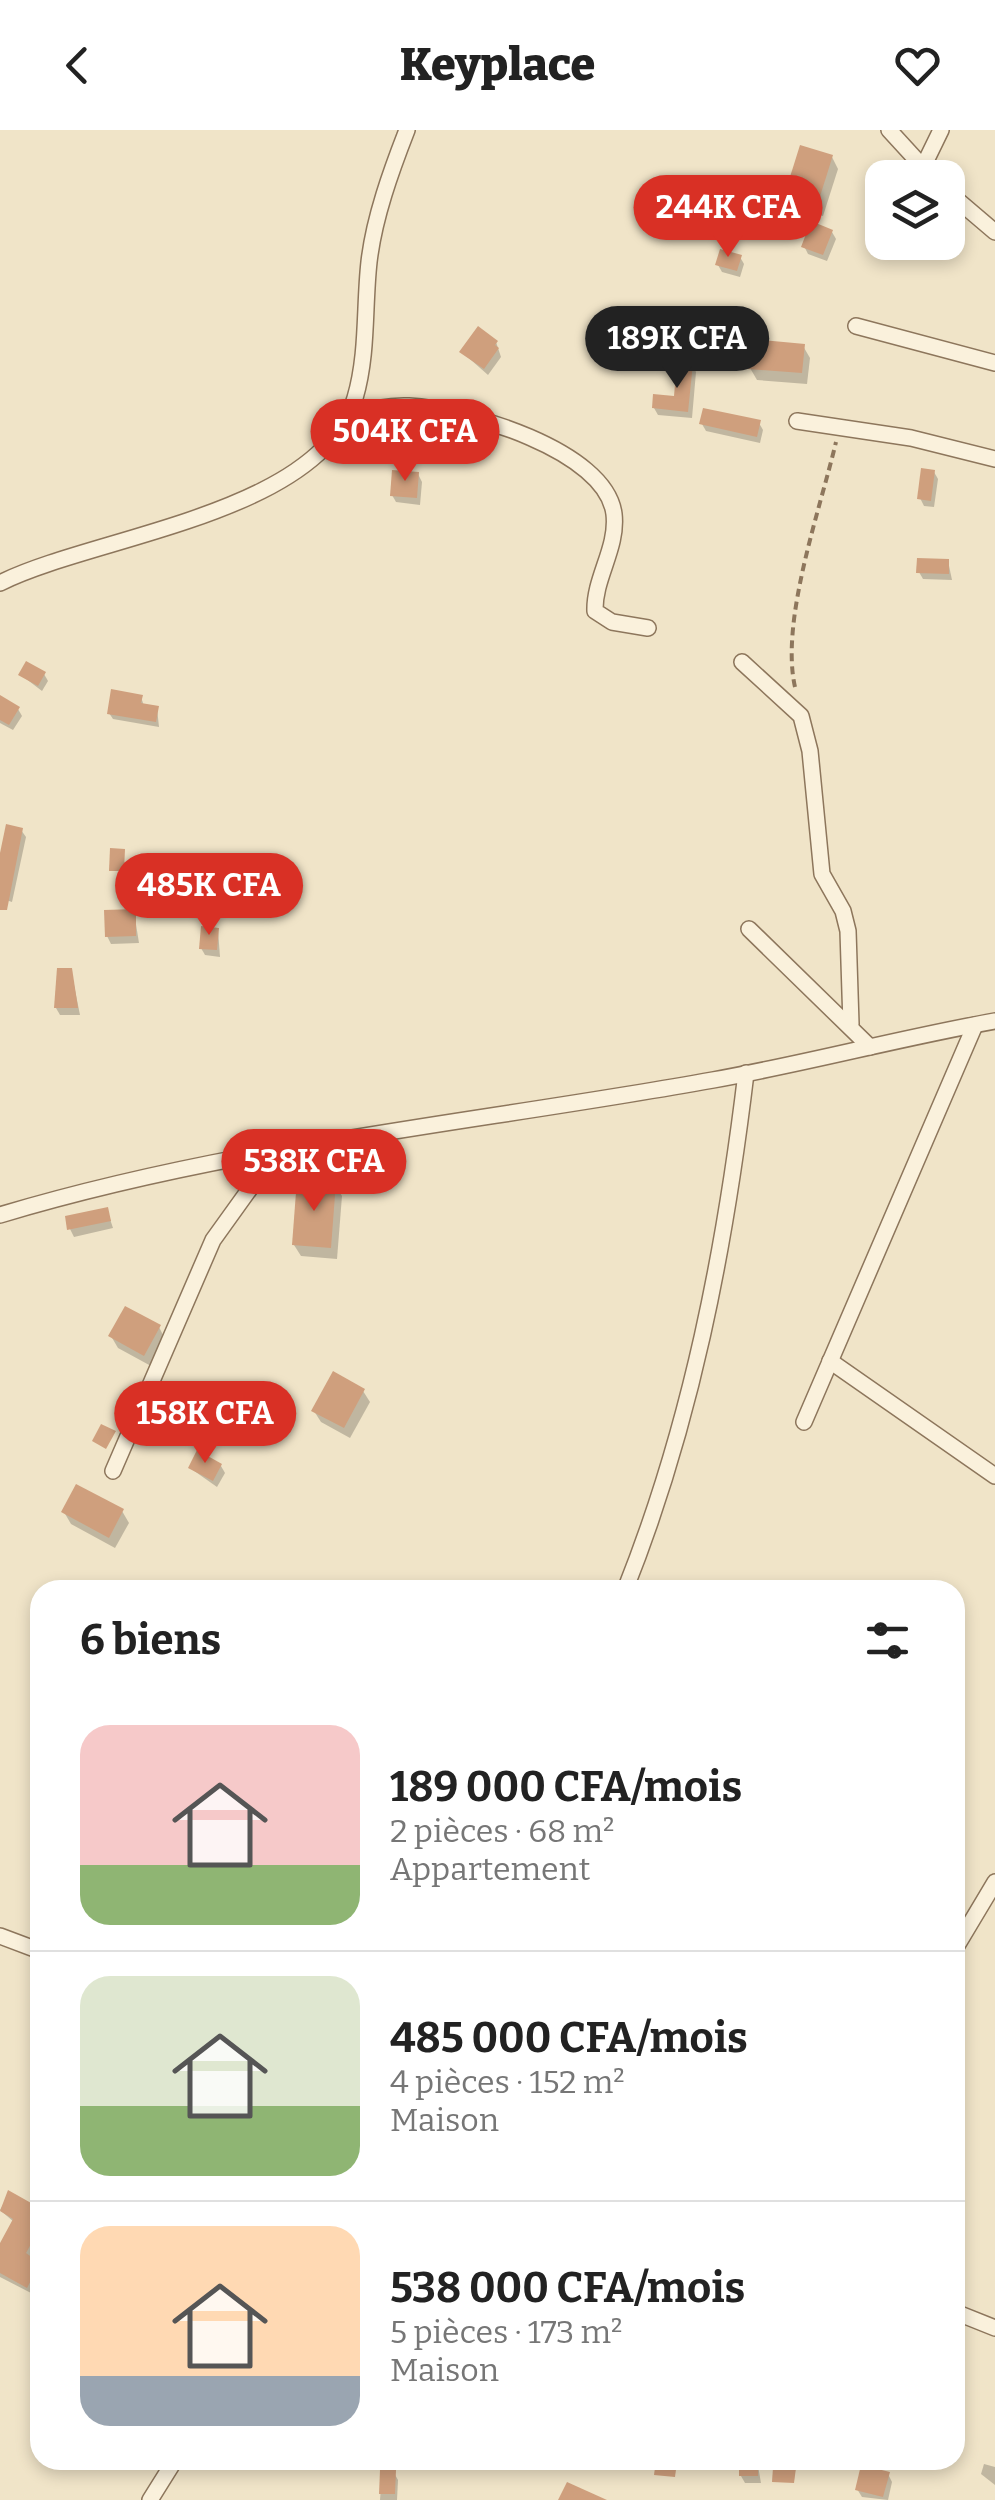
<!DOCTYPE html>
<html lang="fr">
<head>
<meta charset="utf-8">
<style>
	body { margin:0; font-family:Bitter,serif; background:#f2f2f2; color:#222; height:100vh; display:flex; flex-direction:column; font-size:38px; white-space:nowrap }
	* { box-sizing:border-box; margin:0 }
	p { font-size:32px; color:#767676 }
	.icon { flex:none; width:55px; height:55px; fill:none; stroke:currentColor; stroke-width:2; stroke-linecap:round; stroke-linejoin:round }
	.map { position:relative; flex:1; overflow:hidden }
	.details { position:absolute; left:30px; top:1450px; width:935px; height:890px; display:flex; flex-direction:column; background:#fff; border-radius:30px; box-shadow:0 5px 15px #0003 }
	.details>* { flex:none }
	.buttons { position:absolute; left:865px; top:30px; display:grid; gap:20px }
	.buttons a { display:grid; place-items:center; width:100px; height:100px; border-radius:20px; background:#fff; box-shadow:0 5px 15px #0003; font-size:50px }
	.price { position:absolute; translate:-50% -85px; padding:0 22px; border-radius:35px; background:#d93025; color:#fff; font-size:32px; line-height:65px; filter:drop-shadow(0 2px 5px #0008) }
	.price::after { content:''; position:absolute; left:50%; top:60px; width:30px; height:22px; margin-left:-15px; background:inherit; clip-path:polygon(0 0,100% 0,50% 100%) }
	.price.selected { background:#222; color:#fff }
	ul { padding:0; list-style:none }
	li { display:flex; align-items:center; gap:30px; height:250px; padding:0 50px }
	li+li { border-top:2px solid #e0e0e0 }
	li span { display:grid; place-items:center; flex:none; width:280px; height:200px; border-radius:30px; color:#555 }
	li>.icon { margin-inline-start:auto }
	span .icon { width:120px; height:120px; fill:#fffc; stroke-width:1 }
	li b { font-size:42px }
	h2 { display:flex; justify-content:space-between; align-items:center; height:120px; padding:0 50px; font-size:42px }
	header { display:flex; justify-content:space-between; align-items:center; height:130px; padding:0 50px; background:#fff; font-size:45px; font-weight:800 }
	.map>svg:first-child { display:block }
</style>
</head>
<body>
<header><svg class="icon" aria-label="back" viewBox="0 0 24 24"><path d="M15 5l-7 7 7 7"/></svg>Keyplace<svg class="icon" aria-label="heart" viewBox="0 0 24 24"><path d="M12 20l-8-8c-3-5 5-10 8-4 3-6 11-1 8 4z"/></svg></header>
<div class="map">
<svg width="995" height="2370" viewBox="0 0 995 2370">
	<rect width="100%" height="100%" fill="#f0e4c8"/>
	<g fill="#0003">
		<polygon points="832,27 838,39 823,86 793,77 786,65"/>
		<polygon points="731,82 735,90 730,107 691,91 687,84"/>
		<polygon points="832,102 836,109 827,131 808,124 804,116"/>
		<polygon points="740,127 744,134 740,147 722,142 718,135"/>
		<polygon points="496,212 501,227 488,245 462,222"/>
		<polygon points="803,216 810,228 807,254 757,250 750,238"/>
		<polygon points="692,235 696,242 692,288 658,285 654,278 677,269"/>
		<polygon points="759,293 763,300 760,313 706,301 702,294"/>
		<polygon points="934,342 938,349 934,377 924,376 920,368"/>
		<polygon points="418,344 422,352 420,375 396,372 392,365"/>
		<polygon points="948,431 952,450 923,449 919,442"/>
		<polygon points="44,544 48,551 42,561 21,545"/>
		<polygon points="141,567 144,576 157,578 159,597 113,589 109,583"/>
		<polygon points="0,579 18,579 22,586 13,600 0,593"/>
		<polygon points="21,700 26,707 12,772 0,768 0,737"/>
		<polygon points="134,782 139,813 111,814 107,806"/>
		<polygon points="218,800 220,827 205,825 201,818"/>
		<polygon points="71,840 80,885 60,885 56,878"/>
		<polygon points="335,1055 342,1066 337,1129 301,1126 294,1115"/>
		<polygon points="107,1080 113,1098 74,1107 70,1099"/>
		<polygon points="159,1197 165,1209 151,1236 118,1218 111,1206"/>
		<polygon points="363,1261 370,1272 350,1308 321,1292 314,1281"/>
		<polygon points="221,1336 225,1343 217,1357 190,1338"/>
		<polygon points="122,1381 129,1393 115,1418 71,1394 64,1382"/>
		<polygon points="35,2016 40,2018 40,2033 30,2025"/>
		<polygon points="9,2064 40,2081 40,2147 31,2163 0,2147 0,2118 14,2092 0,2080"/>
		<polygon points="710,2330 726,2330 727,2339 712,2340"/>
		<polygon points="757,2330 761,2353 745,2353 741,2346"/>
		<polygon points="984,2334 995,2337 995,2355 981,2344"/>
		<polygon points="382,2343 394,2343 398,2350 397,2370 380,2370"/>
		<polygon points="888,2344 892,2352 888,2370 862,2367 857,2359"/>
	</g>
	<g fill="#cf9f7d">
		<polygon points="800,15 833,25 817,76 784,66"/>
		<polygon points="692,66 733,80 726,101 684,84"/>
		<polygon points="811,91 833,100 823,125 801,117"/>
		<polygon points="720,119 742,125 737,141 715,135"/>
		<polygon points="478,196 498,211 495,215 499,218 484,239 459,222"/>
		<polygon points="750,209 805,214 802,243 748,239"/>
		<polygon points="677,231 693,233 688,282 652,278 653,264 674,266"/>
		<polygon points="703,278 761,290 757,307 699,294"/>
		<polygon points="921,338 935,340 931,371 917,369"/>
		<polygon points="392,340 419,342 417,368 390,366"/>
		<polygon points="917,428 949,429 949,444 916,443"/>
		<polygon points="26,531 46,542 38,556 18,545"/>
		<polygon points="111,559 143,565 141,573 159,576 156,592 107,584"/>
		<polygon points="0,565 20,577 9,595 0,590"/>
		<polygon points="6,694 23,698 7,780 0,780 0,723"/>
		<polygon points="110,718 125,719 124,741 109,741"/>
		<polygon points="136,779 136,806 105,807 104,780"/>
		<polygon points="201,796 219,798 217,820 199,819"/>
		<polygon points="57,838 72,838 78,878 54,878"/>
		<polygon points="297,1049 336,1052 331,1118 292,1115"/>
		<polygon points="108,1077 111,1091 67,1100 65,1086"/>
		<polygon points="125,1176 161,1195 144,1226 108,1206"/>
		<polygon points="333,1241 365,1259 344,1298 311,1281"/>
		<polygon points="252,1280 265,1287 255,1306 242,1299"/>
		<polygon points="101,1294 116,1301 106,1319 92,1311"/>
		<polygon points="197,1320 222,1334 213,1351 188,1338"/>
		<polygon points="76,1354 124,1379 109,1408 61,1382"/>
		<polygon points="8,2060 40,2078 40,2098 26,2123 40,2133 27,2158 0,2143 0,2113 13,2089 0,2081"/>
		<polygon points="656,2330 677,2332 675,2347 654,2345"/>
		<rect x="739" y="2330" width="19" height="16"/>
		<polygon points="861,2335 890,2342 883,2367 855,2360"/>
		<polygon points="773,2337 796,2338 794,2353 772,2352"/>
		<polygon points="380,2340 396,2340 395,2364 379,2364"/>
		<polygon points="567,2352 607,2370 558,2370"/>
	</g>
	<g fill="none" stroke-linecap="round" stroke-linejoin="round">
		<defs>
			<g id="street">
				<polyline points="889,0 933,48"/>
				<polyline points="923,37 941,0"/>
				<polyline points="948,62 995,102"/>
				<polyline points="856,196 995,233"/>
				<path d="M349,286C369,280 388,275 409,276C465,279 606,320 614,384C618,418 594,448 595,481L612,492L648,498"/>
				<polyline points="797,291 911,308 995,329"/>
				<path d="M0,453C93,406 320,385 355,268C368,224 364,177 369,132C374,88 391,41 407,0"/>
				<polyline points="742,532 801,586 810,621 822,744 843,781 848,801 851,894"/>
				<polyline points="749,799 870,917"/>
				<path d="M0,1085C233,1015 475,993 713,950C808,933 900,908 995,891"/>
				<polyline points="830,1231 995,1346"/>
				<polyline points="804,1292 975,895"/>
				<polyline points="113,1341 213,1110 277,1021"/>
				<path d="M625,1460C691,1295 725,1119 746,943"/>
				<polyline points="0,1806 40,1821"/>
				<polyline points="955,1819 995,1752"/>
				<polyline points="955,2182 995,2198"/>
				<polyline points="150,2370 175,2330"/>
			</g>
		</defs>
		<use href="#street" stroke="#8d765c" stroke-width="18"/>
		<path stroke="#8d765c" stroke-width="4" stroke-dasharray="8 5" stroke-linecap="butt" d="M795,557C780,491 820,380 836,312"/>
		<use href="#street" stroke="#faf1dc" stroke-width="15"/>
	</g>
</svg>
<div class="buttons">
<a><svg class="icon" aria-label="layers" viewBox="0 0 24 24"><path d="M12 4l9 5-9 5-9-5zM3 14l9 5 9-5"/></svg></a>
</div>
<b class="price" style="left:728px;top:130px">244K CFA</b>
<b class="price selected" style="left:677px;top:261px">189K CFA</b>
<b class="price" style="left:405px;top:354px">504K CFA</b>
<b class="price" style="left:209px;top:808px">485K CFA</b>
<b class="price" style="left:314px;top:1084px">538K CFA</b>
<b class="price" style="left:205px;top:1336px">158K CFA</b>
<section class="details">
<h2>6 biens<svg class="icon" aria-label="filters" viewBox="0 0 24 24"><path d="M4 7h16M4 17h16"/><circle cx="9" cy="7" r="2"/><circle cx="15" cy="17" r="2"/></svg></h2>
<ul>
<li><span style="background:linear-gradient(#f6c9c9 70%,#8fb573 0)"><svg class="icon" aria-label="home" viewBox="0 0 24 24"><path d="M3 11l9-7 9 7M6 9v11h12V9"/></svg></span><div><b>189 000 CFA/mois</b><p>2 pièces · 68 m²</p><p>Appartement</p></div></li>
<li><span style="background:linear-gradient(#dfe7d0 65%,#8fb573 0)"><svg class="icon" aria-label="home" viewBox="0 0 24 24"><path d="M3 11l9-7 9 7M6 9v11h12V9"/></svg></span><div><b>485 000 CFA/mois</b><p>4 pièces · 152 m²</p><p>Maison</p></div></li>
<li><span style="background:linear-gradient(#ffd9b3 75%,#9aa5b1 0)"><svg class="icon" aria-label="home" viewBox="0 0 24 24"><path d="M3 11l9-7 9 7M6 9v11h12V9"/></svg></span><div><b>538 000 CFA/mois</b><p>5 pièces · 173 m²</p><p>Maison</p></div></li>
</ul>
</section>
</div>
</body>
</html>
